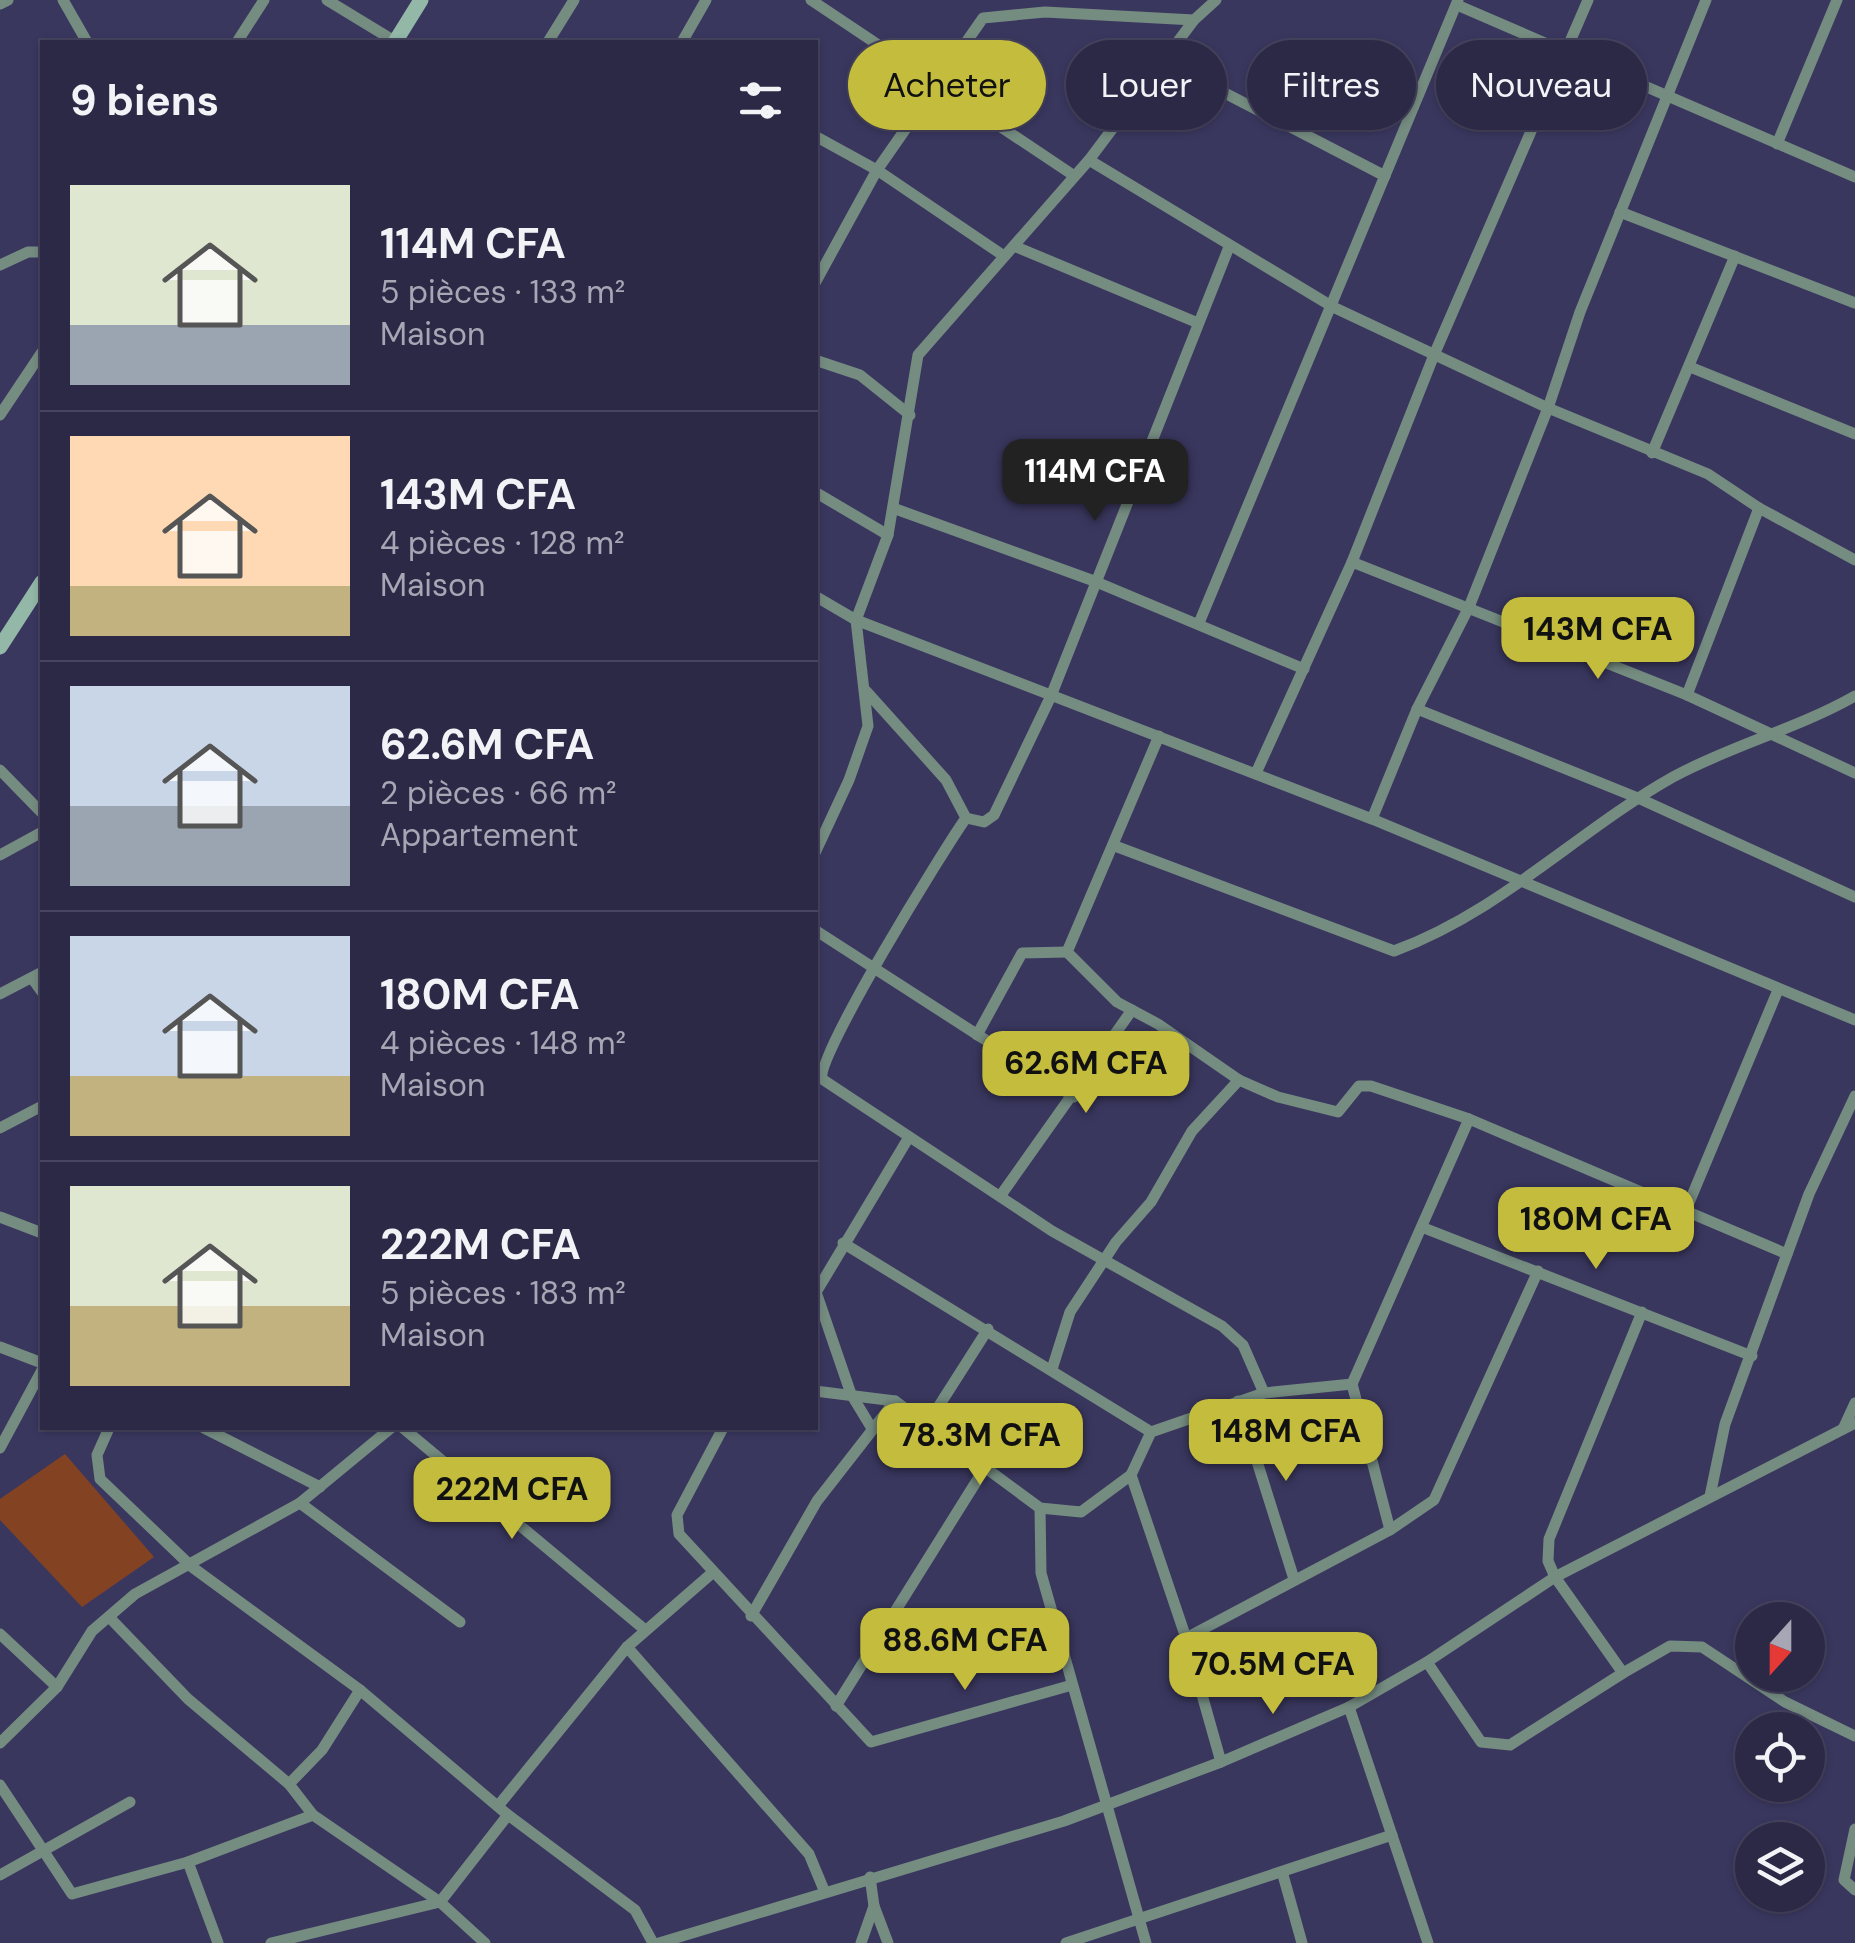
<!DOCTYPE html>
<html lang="fr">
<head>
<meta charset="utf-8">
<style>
	body { margin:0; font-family:"DM Sans",sans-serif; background:#383552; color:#f1f3f6; height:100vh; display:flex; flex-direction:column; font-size:38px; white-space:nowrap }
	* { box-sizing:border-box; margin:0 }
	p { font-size:32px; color:#a6a6b4 }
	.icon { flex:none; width:55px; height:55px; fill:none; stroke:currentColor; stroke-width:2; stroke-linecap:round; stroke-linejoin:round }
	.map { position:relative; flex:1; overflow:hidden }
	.details { position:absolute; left:40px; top:40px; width:778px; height:1390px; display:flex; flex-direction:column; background:#2c2947; border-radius:0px; box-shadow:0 2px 8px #0004,0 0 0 2px #484560 }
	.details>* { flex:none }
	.top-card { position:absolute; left:848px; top:40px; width:858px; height:90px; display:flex; gap:20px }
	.needle { width:65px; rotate:201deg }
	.tools { position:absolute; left:1735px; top:1602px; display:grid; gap:20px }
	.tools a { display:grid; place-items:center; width:90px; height:90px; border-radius:50%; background:#2c2947; box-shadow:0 2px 8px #0004,0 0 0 2px #484560; font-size:50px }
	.price { position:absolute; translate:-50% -85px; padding:0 22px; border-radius:20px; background:#c4bc3d; color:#111; font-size:32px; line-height:65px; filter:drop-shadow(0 2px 5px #0008) }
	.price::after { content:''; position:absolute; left:50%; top:60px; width:30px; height:22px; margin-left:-15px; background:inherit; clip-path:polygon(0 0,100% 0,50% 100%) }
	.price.selected { background:#222; color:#fff }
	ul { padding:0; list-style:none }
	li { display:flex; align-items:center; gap:30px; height:250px; padding:0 30px }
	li+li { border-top:2px solid #484560 }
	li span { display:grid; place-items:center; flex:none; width:280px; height:200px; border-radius:0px; color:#555 }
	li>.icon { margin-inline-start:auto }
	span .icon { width:120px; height:120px; fill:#fffc; stroke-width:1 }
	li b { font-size:42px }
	h2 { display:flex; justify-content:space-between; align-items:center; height:120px; padding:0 30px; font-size:42px }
	.pill { padding:0 35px; border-radius:45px; background:#2c2947; box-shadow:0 2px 8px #0004,0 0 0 2px #484560; font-size:35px; line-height:90px }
	.pill.selected { background:#c4bc3d; color:#111 }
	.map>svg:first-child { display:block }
</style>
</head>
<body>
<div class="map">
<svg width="1855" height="1943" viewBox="0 0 1855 1943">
	<rect width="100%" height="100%" fill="#3a375f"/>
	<polygon fill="#834323" points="65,1454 154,1557 82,1607 0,1520 0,1499"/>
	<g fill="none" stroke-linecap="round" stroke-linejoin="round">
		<g stroke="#758c81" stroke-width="11">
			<polyline points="63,0 87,42"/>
			<polyline points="327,0 396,42"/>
			<polyline points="811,0 1073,175"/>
			<polyline points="0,4 8,0"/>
			<polyline points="1457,5 1855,177"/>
			<polyline points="237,42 264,0"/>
			<polyline points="548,42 574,0"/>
			<polyline points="682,42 706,0"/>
			<polyline points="1165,62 1385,176"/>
			<polyline points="815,136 877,170 1004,256"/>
			<polyline points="1777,144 1837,0"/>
			<polyline points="1089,160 1333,307 1548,408 1708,474 1759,508 1855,560"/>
			<polyline points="1620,212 1855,303"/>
			<polyline points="1014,246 1198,323"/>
			<polyline points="0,265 28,252 42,252"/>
			<polyline points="815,283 877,170 983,18 1045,12 1194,20"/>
			<polyline points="815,360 860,375 910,415"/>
			<polyline points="1690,367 1855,434"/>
			<polyline points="0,415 42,352"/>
			<polyline points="1652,453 1735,256"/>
			<polyline points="815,492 888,535"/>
			<polyline points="893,508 1094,581 1304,669"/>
			<polyline points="1352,562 1687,695 1855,773"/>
			<polyline points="815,596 856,620 1372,819 1855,1020"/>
			<polyline points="1199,623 1458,0"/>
			<path d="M866,691L946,780L966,818C944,849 816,1056 822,1079L1052,1231L1222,1326L1243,1345L1264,1393"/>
			<polyline points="1687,695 1759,508"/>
			<polyline points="1417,709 1638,798 1855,897"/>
			<polyline points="1159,736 1067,952 1117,1002 1158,1024 1239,1080 1278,1097 1338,1112 1359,1086 1371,1086 1469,1119 1787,1254"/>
			<polyline points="0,770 42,813"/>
			<polyline points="1256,773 1352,562 1434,355 1588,0"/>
			<polyline points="966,818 984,822 994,815 1051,696 1229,247"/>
			<polyline points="1372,819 1417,709 1469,607 1548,408 1580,312 1706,0"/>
			<path d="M1115,846L1394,951C1502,911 1577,831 1673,777C1732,745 1797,729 1855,696"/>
			<polyline points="815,853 849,780 868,726 856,620 888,535 918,355 1089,160 1194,20 1216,0"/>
			<polyline points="0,855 42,832"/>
			<polyline points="815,930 1074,1097"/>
			<polyline points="32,978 42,992"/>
			<polyline points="0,994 42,972"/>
			<polyline points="977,1035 1022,953 1067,952"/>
			<polyline points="0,1128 42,1106"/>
			<polyline points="1001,1195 1132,1010"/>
			<polyline points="1686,1210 1778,990"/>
			<polyline points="0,1217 42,1233"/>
			<polyline points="1424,1228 1752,1356"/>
			<polyline points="843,1243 1151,1432"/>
			<polyline points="816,1292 851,1394 871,1427"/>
			<polyline points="815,1294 909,1137"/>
			<polyline points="1642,1312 1549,1539 1548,1561 1555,1577 1623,1673 1670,1646 1702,1647 1785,1702 1855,1736"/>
			<polyline points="0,1347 42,1363"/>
			<polyline points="1052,1369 1070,1312 1116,1242 1151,1202 1192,1131 1239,1080"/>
			<polyline points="1352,1384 1390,1530"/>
			<polyline points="815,1391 895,1401 1040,1508 1081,1512 1131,1475"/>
			<polyline points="1238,1401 1294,1579"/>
			<polyline points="928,1423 988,1329"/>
			<polyline points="109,1428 97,1455 100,1479 192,1567 360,1690 508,1815 635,1910 653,1943"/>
			<polyline points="204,1428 320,1487"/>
			<polyline points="403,1428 644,1629"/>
			<polyline points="723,1428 677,1515 679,1534 871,1742 1072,1685"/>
			<polyline points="1843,1429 1855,1403"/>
			<polyline points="0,1448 42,1370"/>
			<polyline points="1710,1496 1725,1424 1809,1194 1855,1096"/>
			<polyline points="300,1503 460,1622"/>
			<polyline points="1040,1508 1041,1573 1146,1943"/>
			<polyline points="751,1616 817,1501 895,1401"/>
			<polyline points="109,1617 188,1699 289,1784 313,1815 440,1902 485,1943"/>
			<polyline points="0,1634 57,1687"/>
			<polyline points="1186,1638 1390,1530 1434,1500 1538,1271"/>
			<polyline points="627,1647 809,1854 824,1890"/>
			<polyline points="1427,1662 1481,1742 1510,1745 1623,1673"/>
			<polyline points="836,1706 986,1466"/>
			<polyline points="1349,1707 1428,1943"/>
			<polyline points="0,1743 57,1687 92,1631 135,1594 300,1503 391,1428"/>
			<polyline points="1221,1762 1186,1638 1131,1475 1151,1432 1264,1393 1352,1384 1469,1119"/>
			<polyline points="289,1784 322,1750 360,1690"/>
			<polyline points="0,1785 72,1894 188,1862 313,1815"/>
			<polyline points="498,1806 627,1647 711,1574"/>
			<polyline points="1855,1829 1844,1880 1855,1890"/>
			<polyline points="188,1862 218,1943"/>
			<polyline points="0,1875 130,1802"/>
			<polyline points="1283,1875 1302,1943"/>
			<polyline points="874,1906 888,1943"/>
			<polyline points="271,1943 440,1902 508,1815"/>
			<polyline points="659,1943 1064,1821 1221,1762 1349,1707 1427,1662 1555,1577 1855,1423"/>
			<polyline points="861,1943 874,1906 870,1877"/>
			<polyline points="1066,1943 1392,1835"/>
		</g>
		<g stroke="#93b8a7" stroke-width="15">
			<polyline points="395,42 421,0"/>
			<polyline points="0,647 42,582"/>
		</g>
	</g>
</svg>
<div class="tools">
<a><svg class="needle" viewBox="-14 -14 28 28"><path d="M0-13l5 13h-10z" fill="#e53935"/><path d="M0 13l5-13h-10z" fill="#a6a6b4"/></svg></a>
<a><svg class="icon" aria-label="locate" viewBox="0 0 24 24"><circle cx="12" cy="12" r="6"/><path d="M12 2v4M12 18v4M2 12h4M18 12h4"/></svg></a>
<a><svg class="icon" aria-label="layers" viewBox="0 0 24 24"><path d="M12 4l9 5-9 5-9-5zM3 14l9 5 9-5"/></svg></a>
</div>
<b class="price selected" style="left:1095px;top:524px">114M CFA</b>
<b class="price" style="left:1598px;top:682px">143M CFA</b>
<b class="price" style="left:1086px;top:1116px">62.6M CFA</b>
<b class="price" style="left:1596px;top:1272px">180M CFA</b>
<b class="price" style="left:1286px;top:1484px">148M CFA</b>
<b class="price" style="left:980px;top:1488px">78.3M CFA</b>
<b class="price" style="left:512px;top:1542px">222M CFA</b>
<b class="price" style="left:965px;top:1693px">88.6M CFA</b>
<b class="price" style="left:1273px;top:1717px">70.5M CFA</b>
<div class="top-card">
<a class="pill selected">Acheter</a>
<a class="pill">Louer</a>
<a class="pill">Filtres</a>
<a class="pill">Nouveau</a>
</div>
<section class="details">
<h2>9 biens<svg class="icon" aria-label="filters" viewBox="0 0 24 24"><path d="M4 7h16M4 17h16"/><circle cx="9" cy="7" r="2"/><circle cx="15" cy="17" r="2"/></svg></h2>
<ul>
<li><span style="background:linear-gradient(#dfe7d0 70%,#9aa5b1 0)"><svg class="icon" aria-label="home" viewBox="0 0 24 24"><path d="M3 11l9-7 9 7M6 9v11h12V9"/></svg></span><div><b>114M CFA</b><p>5 pièces · 133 m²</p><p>Maison</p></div></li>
<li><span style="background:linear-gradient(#ffd9b3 75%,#c2b280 0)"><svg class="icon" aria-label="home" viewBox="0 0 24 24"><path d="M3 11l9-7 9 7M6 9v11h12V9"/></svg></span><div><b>143M CFA</b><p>4 pièces · 128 m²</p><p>Maison</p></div></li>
<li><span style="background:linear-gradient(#c9d6e8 60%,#9aa5b1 0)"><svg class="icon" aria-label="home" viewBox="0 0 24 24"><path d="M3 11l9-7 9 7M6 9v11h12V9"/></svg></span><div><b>62.6M CFA</b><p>2 pièces · 66 m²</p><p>Appartement</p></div></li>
<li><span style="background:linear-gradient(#c9d6e8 70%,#c2b280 0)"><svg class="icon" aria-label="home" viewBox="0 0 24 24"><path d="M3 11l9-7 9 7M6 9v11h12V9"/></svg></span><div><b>180M CFA</b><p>4 pièces · 148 m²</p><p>Maison</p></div></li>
<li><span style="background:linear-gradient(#dfe7d0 60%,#c2b280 0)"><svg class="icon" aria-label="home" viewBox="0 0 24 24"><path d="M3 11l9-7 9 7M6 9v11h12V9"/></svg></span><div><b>222M CFA</b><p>5 pièces · 183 m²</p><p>Maison</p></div></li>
</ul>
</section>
</div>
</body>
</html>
